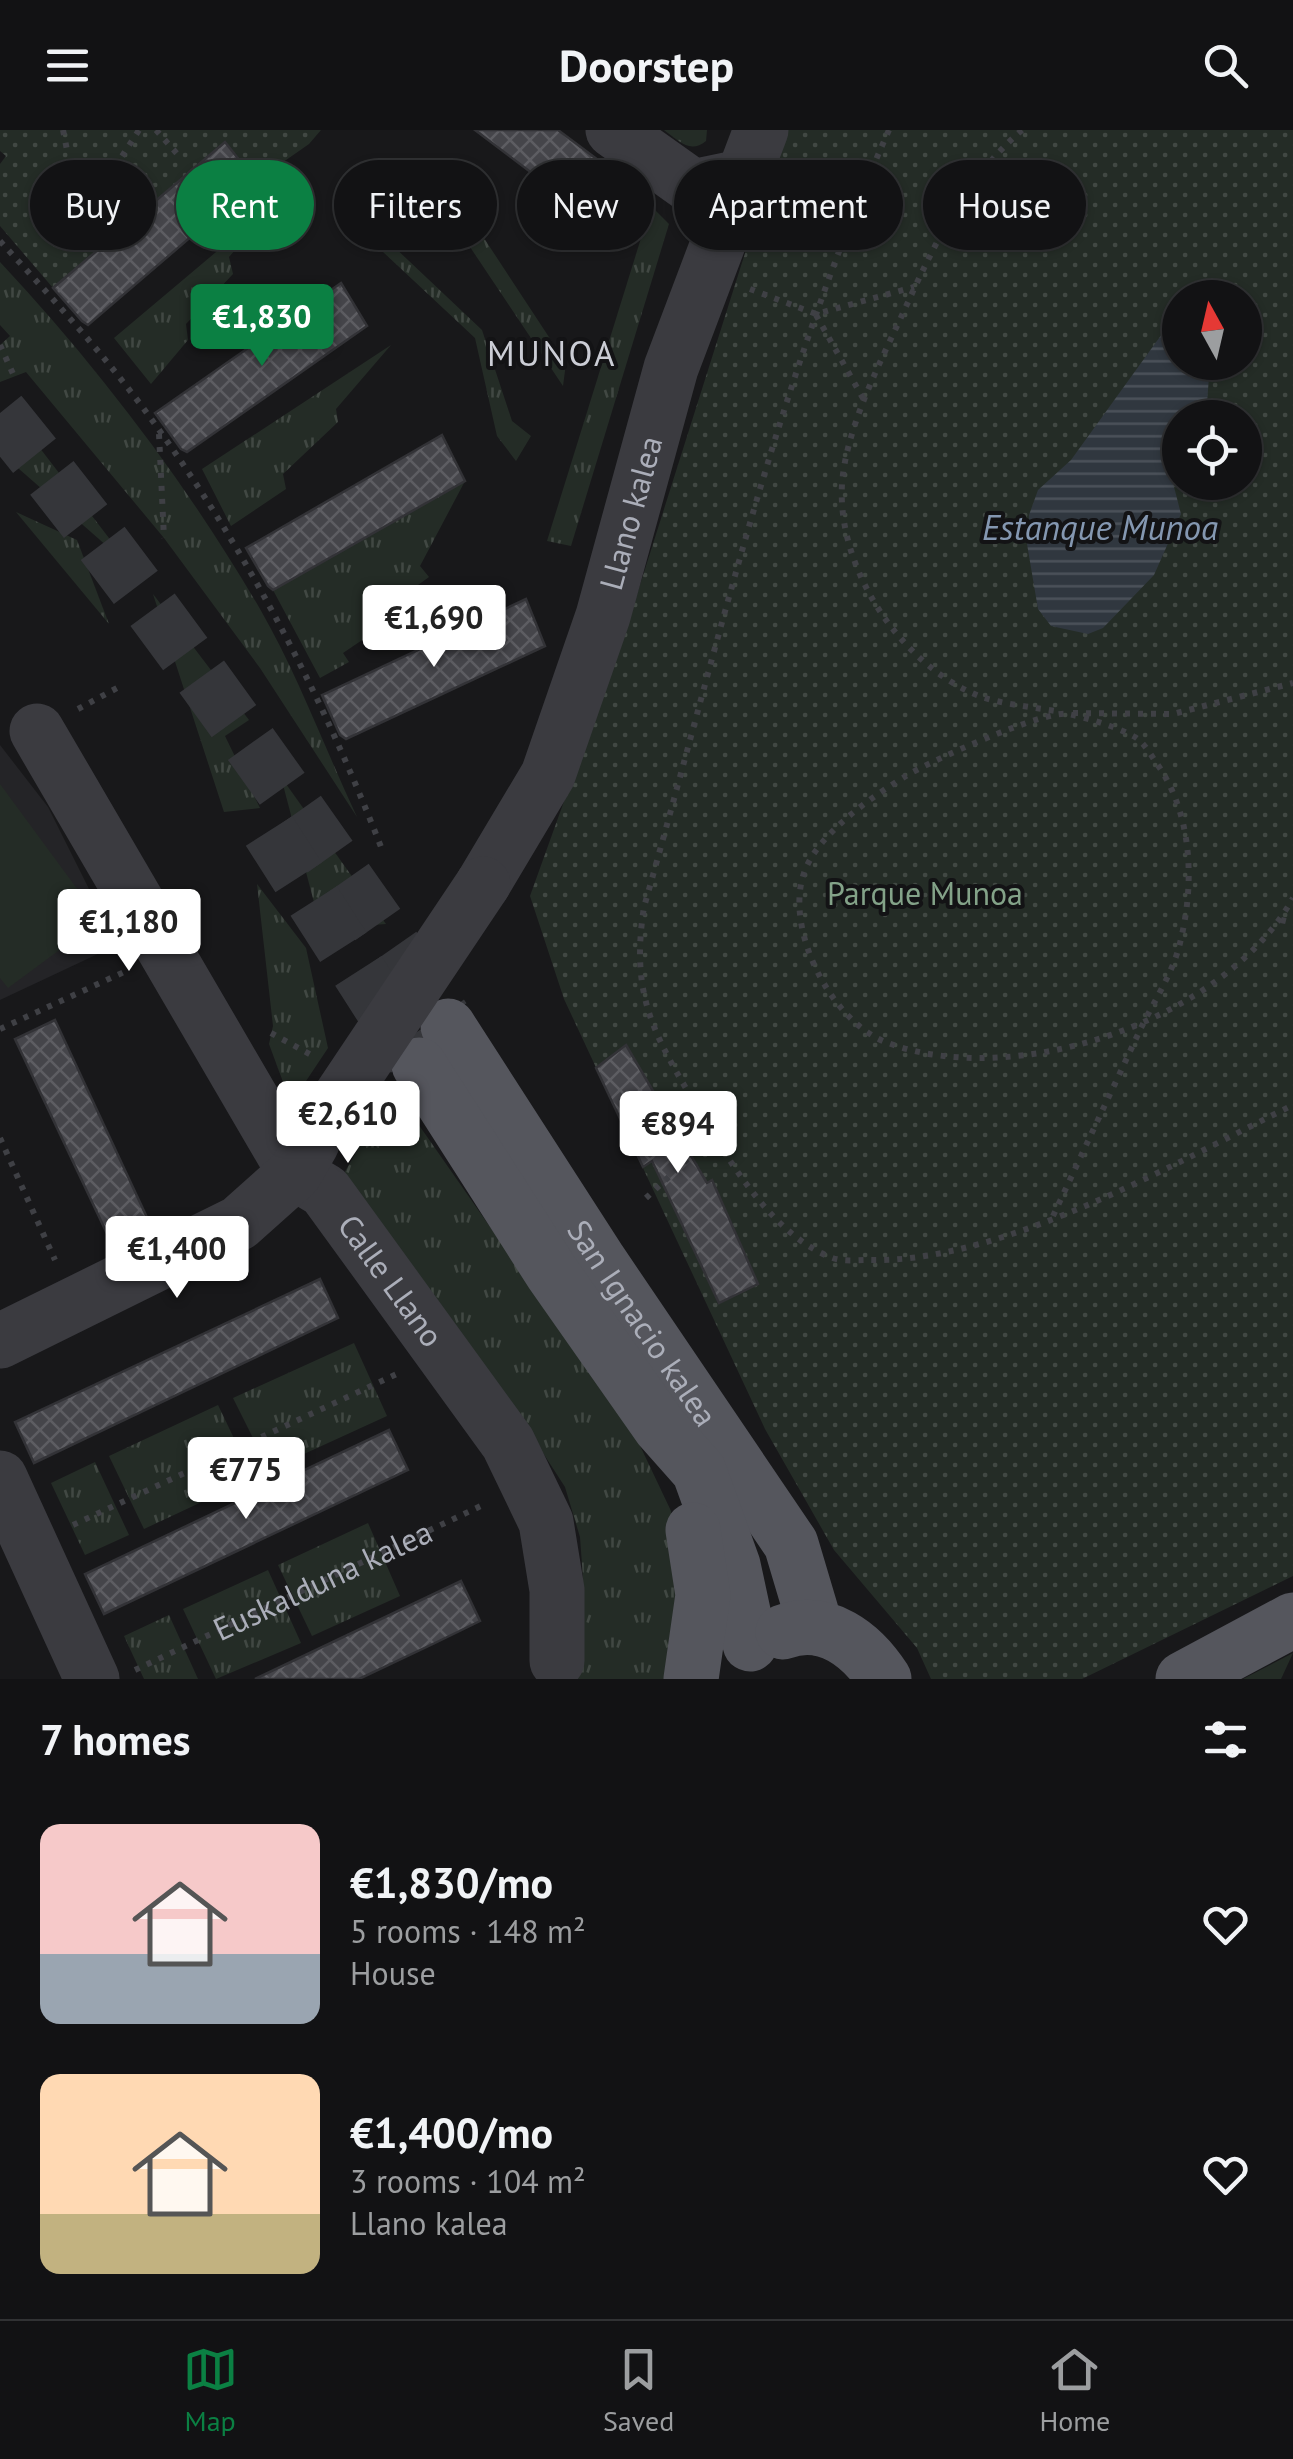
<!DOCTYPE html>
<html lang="en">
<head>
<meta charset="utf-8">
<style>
	body { margin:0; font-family:"PT Sans",sans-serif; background:#1f2022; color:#f1f3f6; height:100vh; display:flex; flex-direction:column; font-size:38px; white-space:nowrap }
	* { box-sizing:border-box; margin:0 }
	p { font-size:32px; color:#9c9ea0 }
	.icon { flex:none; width:55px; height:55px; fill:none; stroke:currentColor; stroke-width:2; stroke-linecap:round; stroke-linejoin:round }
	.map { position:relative; height:1549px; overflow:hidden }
	.side { display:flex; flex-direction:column; background:#121214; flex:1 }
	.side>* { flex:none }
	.guide { position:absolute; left:30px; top:30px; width:1235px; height:90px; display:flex; gap:20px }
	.needle { width:65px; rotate:352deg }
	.buttons { position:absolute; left:1162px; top:150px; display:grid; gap:20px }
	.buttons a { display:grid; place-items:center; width:100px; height:100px; border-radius:50%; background:#121214; box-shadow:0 2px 8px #0004,0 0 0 2px #313234; font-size:50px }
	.price { position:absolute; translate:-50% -85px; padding:0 22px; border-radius:10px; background:#fff; color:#222; font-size:32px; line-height:65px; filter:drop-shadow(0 2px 5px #0008) }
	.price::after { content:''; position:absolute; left:50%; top:60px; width:30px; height:22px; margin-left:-15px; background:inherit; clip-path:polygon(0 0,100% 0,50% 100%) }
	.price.current { background:#0b8043; color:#fff }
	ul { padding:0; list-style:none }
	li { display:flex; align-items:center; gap:30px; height:250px; padding:0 40px }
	li span { display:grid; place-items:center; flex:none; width:280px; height:200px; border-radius:20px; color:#555 }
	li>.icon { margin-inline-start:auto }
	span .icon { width:120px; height:120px; fill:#fffc; stroke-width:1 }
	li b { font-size:42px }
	h2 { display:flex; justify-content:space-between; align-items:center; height:120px; padding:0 40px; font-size:42px }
	.chip { padding:0 35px; border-radius:45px; background:#121214; box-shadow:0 2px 8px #0004,0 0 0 2px #313234; font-size:35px; line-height:90px }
	.chip.current { background:#0b8043; color:#fff }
	header { display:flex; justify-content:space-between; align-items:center; height:130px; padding:0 40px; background:#121214; font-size:45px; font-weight:600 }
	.menu { display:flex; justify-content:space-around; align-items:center; height:140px; border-top:2px solid #313234; background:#121214; font-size:28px; color:#9c9ea0 }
	.menu a { display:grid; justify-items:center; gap:5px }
	.menu .current { color:#0b8043 }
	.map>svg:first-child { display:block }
</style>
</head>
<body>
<header><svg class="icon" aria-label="menu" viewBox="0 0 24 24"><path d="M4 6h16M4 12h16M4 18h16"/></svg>Doorstep<svg class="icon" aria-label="search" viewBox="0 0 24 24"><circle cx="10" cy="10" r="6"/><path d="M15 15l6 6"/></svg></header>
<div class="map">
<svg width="1293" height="1549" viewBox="0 0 1293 1549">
	<defs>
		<pattern id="grass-tufts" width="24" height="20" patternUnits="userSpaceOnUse" patternTransform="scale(2.5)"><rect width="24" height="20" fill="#242c26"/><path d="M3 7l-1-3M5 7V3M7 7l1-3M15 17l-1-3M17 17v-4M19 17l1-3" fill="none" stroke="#414843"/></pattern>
		<pattern id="park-dots" width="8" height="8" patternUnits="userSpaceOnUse" patternTransform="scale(2.5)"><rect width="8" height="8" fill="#242c26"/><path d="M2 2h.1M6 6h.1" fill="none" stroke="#414843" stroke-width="1.8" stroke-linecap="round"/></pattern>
		<pattern id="water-rules" width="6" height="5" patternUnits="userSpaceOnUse" patternTransform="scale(2.5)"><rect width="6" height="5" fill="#30373f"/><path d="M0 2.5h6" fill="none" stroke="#4b5159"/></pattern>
		<pattern id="building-cross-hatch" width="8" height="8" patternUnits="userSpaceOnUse" patternTransform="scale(2.5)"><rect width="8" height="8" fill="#45454a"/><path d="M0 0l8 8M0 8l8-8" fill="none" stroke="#5d5d62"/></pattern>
	</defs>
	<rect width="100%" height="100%" fill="#18181a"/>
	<polygon fill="#242427" points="0,615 48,677 117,815 0,870"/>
	<g fill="url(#grass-tufts)">
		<path d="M664,0H707L706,11C690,24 679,11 664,0Z"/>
		<polygon points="360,51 478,99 566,233 563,256 466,111 358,68"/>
		<polygon points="279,69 229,127 233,144 186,194 188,210 151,254 114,208"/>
		<polygon points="651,76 669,94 571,416 547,411"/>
		<polygon points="336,78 354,79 482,200 512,291 531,306 516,331 497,306 475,208"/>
		<path d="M0,132C99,238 187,354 260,479C298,545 325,619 357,687L260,538L164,408L26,242L0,252V215L10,206L0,195Z"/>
		<polygon points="391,215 336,279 338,292 283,344 286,359 231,396 202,339"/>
		<polygon points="26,300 132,438 18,338"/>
		<polygon points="465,351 420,436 429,447 367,492 374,502 343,523 349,532 320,548 273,460"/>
		<polygon points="16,382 77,410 109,494"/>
		<polygon points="153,464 249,590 225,606 260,678 224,682"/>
		<polygon points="281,647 386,794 321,799"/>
		<polygon points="257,754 306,818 328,918 300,960 286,960 269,914 273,896"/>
		<polygon points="393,958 634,1303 671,1381 678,1484 667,1549 569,1549 583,1448 580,1407 565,1357 514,1278 339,1052"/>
		<polygon points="354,1213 387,1286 269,1340 233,1268"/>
		<polygon points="218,1275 253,1348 144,1399 109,1326"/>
		<polygon points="95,1332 129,1405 85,1425 51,1353"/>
		<polygon points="368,1393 400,1466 312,1506 278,1435"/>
		<polygon points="268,1440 301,1513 216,1549 183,1479"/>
		<polygon points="169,1485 198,1549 144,1549 124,1506"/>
		<polygon points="1293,1523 1281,1549 1243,1549"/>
	</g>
	<g fill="url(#park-dots)" fill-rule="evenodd">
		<polygon points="0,0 321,0 309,14 256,51 225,12 53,158 0,96 0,34 6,26 0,21"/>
		<path d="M784,0H1293V1446L1082,1549H931L917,1518L834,1420L765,1299L564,869L530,766L627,496ZM1180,168H1245V232H1180ZM1180,288H1245V352H1180Z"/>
	</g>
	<polygon fill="#242c26" points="0,654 100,790 8,858 0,848"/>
	<polygon fill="url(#water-rules)" points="1180,179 1180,232 1210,233 1206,287 1180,288 1180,339 1173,353 1181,384 1154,445 1103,498 1088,504 1051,496 1038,479 1027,414 1029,385 1038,360 1071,330"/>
	<g fill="url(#building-cross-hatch)" stroke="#323236" stroke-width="2.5">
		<polygon points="475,0 558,0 630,54 598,93"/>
		<polygon points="225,12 256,51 88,195 82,191 53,158"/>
		<polygon points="341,153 367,196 187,322 181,319 155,283"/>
		<polygon points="442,305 465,351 273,460 268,456 246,418"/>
		<polygon points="526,469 545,516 346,609 340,605 322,565"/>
		<polygon points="55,890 150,1094 111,1112 15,909"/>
		<polygon points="626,915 707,1053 712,1050 758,1154 719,1173 652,1031 643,1037 596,938"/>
		<polygon points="320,1149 338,1188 34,1333 15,1292"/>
		<polygon points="389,1300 408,1340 104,1484 85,1444"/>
		<polygon points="461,1451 480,1491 435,1513 359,1549 255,1549"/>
	</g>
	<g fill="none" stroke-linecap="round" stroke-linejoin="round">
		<g stroke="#35363a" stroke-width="55" stroke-dasharray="55 28" stroke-linecap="butt">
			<path d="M0,283C158,477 300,684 444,889"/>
			<polyline points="269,701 414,928"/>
		</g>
		<g stroke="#3f4045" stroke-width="6" stroke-dasharray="5 8" stroke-linecap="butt">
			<polyline points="63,0 67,20"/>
			<polyline points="156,0 180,27"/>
			<path d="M889,0C778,248 718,517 644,777C629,872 658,910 704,989C734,1039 775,1105 830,1127C841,1132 856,1130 868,1130C1000,1134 1175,1033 1293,975"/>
			<path d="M1022,0C965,49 934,115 903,183C880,233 846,298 842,354C837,439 901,535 979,566C1004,575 1035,577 1061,582"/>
			<polyline points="108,48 139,0"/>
			<path d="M0,111C51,167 104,224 149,286C247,420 323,567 383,722"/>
			<polyline points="750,159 816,184 914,157"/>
			<polyline points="816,185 864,270"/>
			<polyline points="0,215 14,246"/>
			<polyline points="159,304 164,408"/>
			<polyline points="78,579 117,558"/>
			<polyline points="1073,583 1173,584 1293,553"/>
			<polyline points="1281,790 1293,793"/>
			<polyline points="0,899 124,842"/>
			<polyline points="271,903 313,926"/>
			<polyline points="0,1008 55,1130"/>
			<polyline points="646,1068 714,1005"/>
			<path d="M1053,1086C1082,1024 1111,962 1140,900C1153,873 1173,843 1180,813C1195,753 1193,683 1155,631C1150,623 1143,612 1135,607C1117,597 1088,588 1068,584C1044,580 930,631 906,646C873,666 817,704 804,743C784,800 832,893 888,913C1017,961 1226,889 1293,768"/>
			<polyline points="73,1395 401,1242"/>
			<path id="s1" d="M135,1540L485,1374"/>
		</g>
		<g stroke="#3b3b40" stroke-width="55">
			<polyline points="613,0 693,57 741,47"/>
			<path id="s2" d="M37,601L295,1043L325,1061L508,1313L546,1392L557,1460V1531"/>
			<path id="s3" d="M483,754L548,645L603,486L671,238L761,0"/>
			<polyline points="0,1211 239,1093 295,1043 312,1013"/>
			<polyline points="0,1348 92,1549"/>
		</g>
		<g stroke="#55565d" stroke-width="55">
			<path id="s4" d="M448,896L598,1129L791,1414L816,1498"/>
			<polyline points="419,935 552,1143 660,1297 699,1341 733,1435 750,1514"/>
			<path d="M783,1502C826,1486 862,1515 884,1549"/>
			<polyline points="691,1549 703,1465 693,1400"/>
			<polyline points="1183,1549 1293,1490"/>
		</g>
		<polyline stroke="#3b3b40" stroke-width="55" points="329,984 483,754"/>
	</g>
	<g text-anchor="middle" stroke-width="8" stroke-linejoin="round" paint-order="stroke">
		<g font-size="32" fill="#abaeb9" stroke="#131315">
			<text dy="11" stroke="none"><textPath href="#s3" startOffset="402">Llano kalea</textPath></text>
			<text dy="11" stroke="none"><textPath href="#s2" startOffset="658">Calle Llano</textPath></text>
			<text dy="11" stroke="none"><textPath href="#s4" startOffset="355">San Ignacio kalea</textPath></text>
			<text dy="11" stroke="none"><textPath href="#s1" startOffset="208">Euskalduna kalea</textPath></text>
		</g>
		<g font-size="32" fill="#83a288" stroke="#131315">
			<text x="925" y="775">Parque Munoa</text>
		</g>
		<g font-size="35" letter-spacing="2.5" fill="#cbcdd5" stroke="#131315">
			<text x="552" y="236">MUNOA</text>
		</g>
		<g font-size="35" font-style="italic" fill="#8497b1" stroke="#131315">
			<text x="1100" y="410">Estanque Munoa</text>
		</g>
	</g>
</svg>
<div class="buttons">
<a><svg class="needle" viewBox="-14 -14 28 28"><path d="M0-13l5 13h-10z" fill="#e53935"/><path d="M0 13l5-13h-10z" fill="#9c9ea0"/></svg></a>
<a><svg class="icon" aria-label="locate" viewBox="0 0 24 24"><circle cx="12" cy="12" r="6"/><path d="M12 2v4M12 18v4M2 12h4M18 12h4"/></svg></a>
</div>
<b class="price current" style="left:262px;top:239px">€1,830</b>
<b class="price" style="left:434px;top:540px">€1,690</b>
<b class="price" style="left:129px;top:844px">€1,180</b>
<b class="price" style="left:348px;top:1036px">€2,610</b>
<b class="price" style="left:678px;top:1046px">€894</b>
<b class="price" style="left:177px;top:1171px">€1,400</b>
<b class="price" style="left:246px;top:1392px">€775</b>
<div class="guide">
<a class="chip">Buy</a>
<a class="chip current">Rent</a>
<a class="chip">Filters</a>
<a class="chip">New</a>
<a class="chip">Apartment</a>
<a class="chip">House</a>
</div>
</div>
<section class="side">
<h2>7 homes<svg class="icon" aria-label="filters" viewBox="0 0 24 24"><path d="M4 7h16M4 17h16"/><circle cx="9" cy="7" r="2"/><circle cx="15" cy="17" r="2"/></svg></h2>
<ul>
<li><span style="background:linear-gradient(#f6c9c9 65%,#9aa5b1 0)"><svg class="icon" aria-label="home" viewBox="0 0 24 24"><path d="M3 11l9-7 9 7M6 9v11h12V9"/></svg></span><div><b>€1,830/mo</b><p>5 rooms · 148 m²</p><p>House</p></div><svg class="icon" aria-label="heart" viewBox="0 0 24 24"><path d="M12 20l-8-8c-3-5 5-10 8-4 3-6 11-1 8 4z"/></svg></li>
<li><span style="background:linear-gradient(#ffd9b3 70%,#c2b280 0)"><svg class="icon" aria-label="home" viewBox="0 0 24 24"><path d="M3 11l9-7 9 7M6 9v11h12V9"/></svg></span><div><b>€1,400/mo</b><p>3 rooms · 104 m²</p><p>Llano kalea</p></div><svg class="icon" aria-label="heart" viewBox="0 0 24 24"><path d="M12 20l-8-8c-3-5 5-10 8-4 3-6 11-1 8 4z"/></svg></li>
</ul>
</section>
<nav class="menu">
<a class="current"><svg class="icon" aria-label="map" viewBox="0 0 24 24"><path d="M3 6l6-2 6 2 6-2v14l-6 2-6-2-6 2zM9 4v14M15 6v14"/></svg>Map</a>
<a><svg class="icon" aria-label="saved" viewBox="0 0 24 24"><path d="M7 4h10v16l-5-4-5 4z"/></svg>Saved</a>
<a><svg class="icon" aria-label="home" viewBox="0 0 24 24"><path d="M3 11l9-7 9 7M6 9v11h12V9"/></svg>Home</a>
</nav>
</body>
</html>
